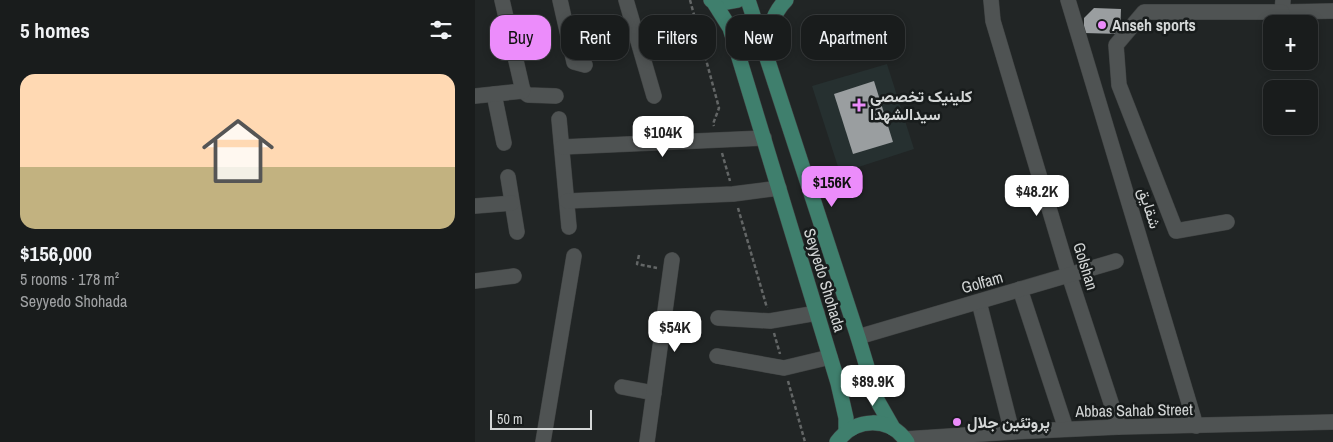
<!DOCTYPE html>
<html lang="en">
<head>
<meta charset="utf-8">
<style>
	body { margin:0; font-family:"Archivo Narrow",Vazirmatn,sans-serif; background:#222525; color:#f1f3f6; height:100vh; display:flex; flex-direction:column; font-size:19px; white-space:nowrap }
	* { box-sizing:border-box; margin:0 }
	p { font-size:16px; color:#9fa1a3 }
	.icon { flex:none; width:28px; height:28px; fill:none; stroke:currentColor; stroke-width:2; stroke-linecap:round; stroke-linejoin:round }
	.map { position:relative; flex:1; overflow:hidden }
	.drawer { display:flex; flex-direction:column; background:#191c1c; width:475px }
	.drawer>* { flex:none }
	.guide { position:absolute; left:15px; top:15px; width:475px; height:45px; display:flex; gap:10px }
	.fabs { position:absolute; left:788px; top:15px; display:grid; gap:10px }
	.fabs a { display:grid; place-items:center; width:55px; height:55px; border-radius:10px; background:#191c1c; box-shadow:0 2px 8px #0003,0 0 0 1px #373a3b; font-size:25px }
	.scale { position:absolute; left:15px; bottom:12px; width:102px; box-sizing:border-box; padding-left:5px; border:2px solid #d4d7d7; border-top:0; font-size:14px; line-height:18px; white-space:nowrap; color:#d4d7d7; -webkit-text-stroke:4px #181c1c; paint-order:stroke }
	.price { position:absolute; translate:-50% -42px; padding:0 11px; border-radius:10px; background:#fff; color:#222; font-size:16px; line-height:32px; filter:drop-shadow(0 1px 2px #0008) }
	.price::after { content:''; position:absolute; left:50%; top:30px; width:15px; height:11px; margin-left:-8px; background:inherit; clip-path:polygon(0 0,100% 0,50% 100%) }
	.price.selected { background:#ec8cfb; color:#111 }
	ul { padding:0; list-style:none }
	li { display:grid; align-content:center; gap:10px; height:265px; padding:0 20px }
	li span { display:grid; place-items:center; height:155px; border-radius:15px; color:#555 }
	li>.icon { margin-inline-start:auto }
	span .icon { width:90px; height:90px; fill:#fffc; stroke-width:1 }
	li b { font-size:21px }
	h2 { display:flex; justify-content:space-between; align-items:center; height:60px; padding:0 20px; font-size:21px }
	.tag { padding:0 18px; border-radius:15px; background:#191c1c; box-shadow:0 2px 8px #0003,0 0 0 1px #373a3b; font-size:18px; line-height:45px }
	.tag.selected { background:#ec8cfb; color:#111 }
	main { display:flex; flex:1; min-height:0 }
	.map>svg:first-child { display:block }
</style>
</head>
<body>
<main>
<section class="drawer">
<h2>5 homes<svg class="icon" aria-label="filters" viewBox="0 0 24 24"><path d="M4 7h16M4 17h16"/><circle cx="9" cy="7" r="2"/><circle cx="15" cy="17" r="2"/></svg></h2>
<ul>
<li><span style="background:linear-gradient(#ffd9b3 60%,#c2b280 0)"><svg class="icon" aria-label="home" viewBox="0 0 24 24"><path d="M3 11l9-7 9 7M6 9v11h12V9"/></svg></span><div><b>$156,000</b><p>5 rooms · 178 m²</p><p>Seyyedo Shohada</p></div></li>
</ul>
</section>
<div class="map">
<svg width="858" height="442" viewBox="0 0 858 442">
	<rect width="100%" height="100%" fill="#212525"/>
	<polygon fill="#263030" points="412,64 439,149 365,173 337,86"/>
	<g fill="#9a9ea0">
		<polygon points="619,8 646,9 645,34 609,33 609,18"/>
		<polygon points="399,81 418,142 378,154 359,94"/>
	</g>
	<g fill="none" stroke-linecap="round" stroke-linejoin="round">
		<defs>
			<g id="minor">
				<polyline points="85,0 99,62 110,65"/>
				<polyline points="151,0 179,96"/>
				<polyline points="516,0 518,21 594,275 644,427"/>
				<polyline points="593,0 721,426"/>
				<polyline points="808,0 807,12 858,11"/>
				<polyline points="48,91 53,95 81,96"/>
				<polyline points="19,94 29,143"/>
				<polyline points="0,96 48,91 27,0"/>
				<polyline points="84,119 94,227"/>
				<polyline points="87,147 289,138"/>
				<polyline points="33,177 42,232"/>
				<polyline points="92,201 258,194 304,188"/>
				<polyline points="0,206 37,203"/>
				<polyline points="752,222 701,231 644,85 641,45 669,12 807,12"/>
				<polyline points="0,281 39,276"/>
				<polyline points="545,289 591,429"/>
				<polyline points="504,302 537,432"/>
				<polyline points="243,318 295,321 342,313"/>
				<polyline points="383,337 641,261"/>
				<polyline points="242,356 309,368 355,357"/>
				<polyline points="147,387 179,393"/>
				<polyline points="430,439 537,432 644,427 858,422"/>
				<polyline points="68,442 99,256"/>
				<polyline points="172,442 197,260"/>
			</g>
			<g id="major">
				<polyline points="236,0 246,3 263,0"/>
				<polyline points="273,0 383,337 402,400 418,428"/>
				<polyline points="238,1 255,28 363,383 371,418 371,431"/>
				<path d="M295,54C293,33 296,15 311,0"/>
				<path d="M362,442C380,417 415,416 432,442"/>
			</g>
		</defs>
		<use href="#minor" stroke="#3f4242" stroke-width="16"/>
		<use href="#major" stroke="#3f4242" stroke-width="16"/>
		<g stroke="#636666" stroke-width="2.5" stroke-dasharray="4 2.5" stroke-linecap="butt">
			<polyline points="215,0 244,108 238,124 239,126"/>
			<polyline points="247,153 255,181"/>
			<polyline points="263,208 292,308"/>
			<polyline points="164,255 162,264 182,268"/>
			<polyline points="299,333 305,354"/>
			<polyline points="313,381 330,442"/>
		</g>
		<use href="#minor" stroke="#4f5353" stroke-width="15"/>
		<use href="#major" stroke="#3f7f6d" stroke-width="15"/>
	</g>
	<g fill="#ec8cfb" stroke="#181c1c" stroke-width="2">
		<circle cx="627" cy="25" r="5"/>
		<path d="M381.5 97.5h5v5h5v5h-5v5h-5v-5h-5v-5h5z"/>
		<circle cx="482" cy="422" r="5"/>
	</g>
	<g text-anchor="middle" stroke-width="5" stroke-linejoin="round" paint-order="stroke">
		<g font-size="16" font-weight="bold" fill="#d4d7d7" stroke="#181c1c" text-anchor="start">
			<text x="637" y="31">Anseh sports</text>
			<text x="395" y="102">کلینیک تخصصی<tspan x="395" dy="18">سیدالشهدا</tspan></text>
			<text x="492" y="428">پروتئین جلال</text>
		</g>
		<g font-size="16" fill="#d4d7d7" stroke="#181c1c">
			<text transform="translate(675 208) rotate(73)" y="6">شقایق</text>
			<text transform="translate(611 266) rotate(73)" y="6">Golshan</text>
			<text transform="translate(350 280) rotate(73)" y="6">Seyyedo Shohada</text>
			<text transform="translate(507 282) rotate(-16)" y="6">Golfam</text>
			<text transform="translate(659 410) rotate(-1)" y="6">Abbas Sahab Street</text>
		</g>
	</g>
</svg>
<div class="fabs">
<a>+</a>
<a>−</a>
</div>
<div class="scale">50 m</div>
<b class="price" style="left:188px;top:158px">$104K</b>
<b class="price selected" style="left:357px;top:208px">$156K</b>
<b class="price" style="left:562px;top:217px">$48.2K</b>
<b class="price" style="left:200px;top:353px">$54K</b>
<b class="price" style="left:398px;top:407px">$89.9K</b>
<div class="guide">
<a class="tag selected">Buy</a>
<a class="tag">Rent</a>
<a class="tag">Filters</a>
<a class="tag">New</a>
<a class="tag">Apartment</a>
</div>
</div>
</main>
</body>
</html>
